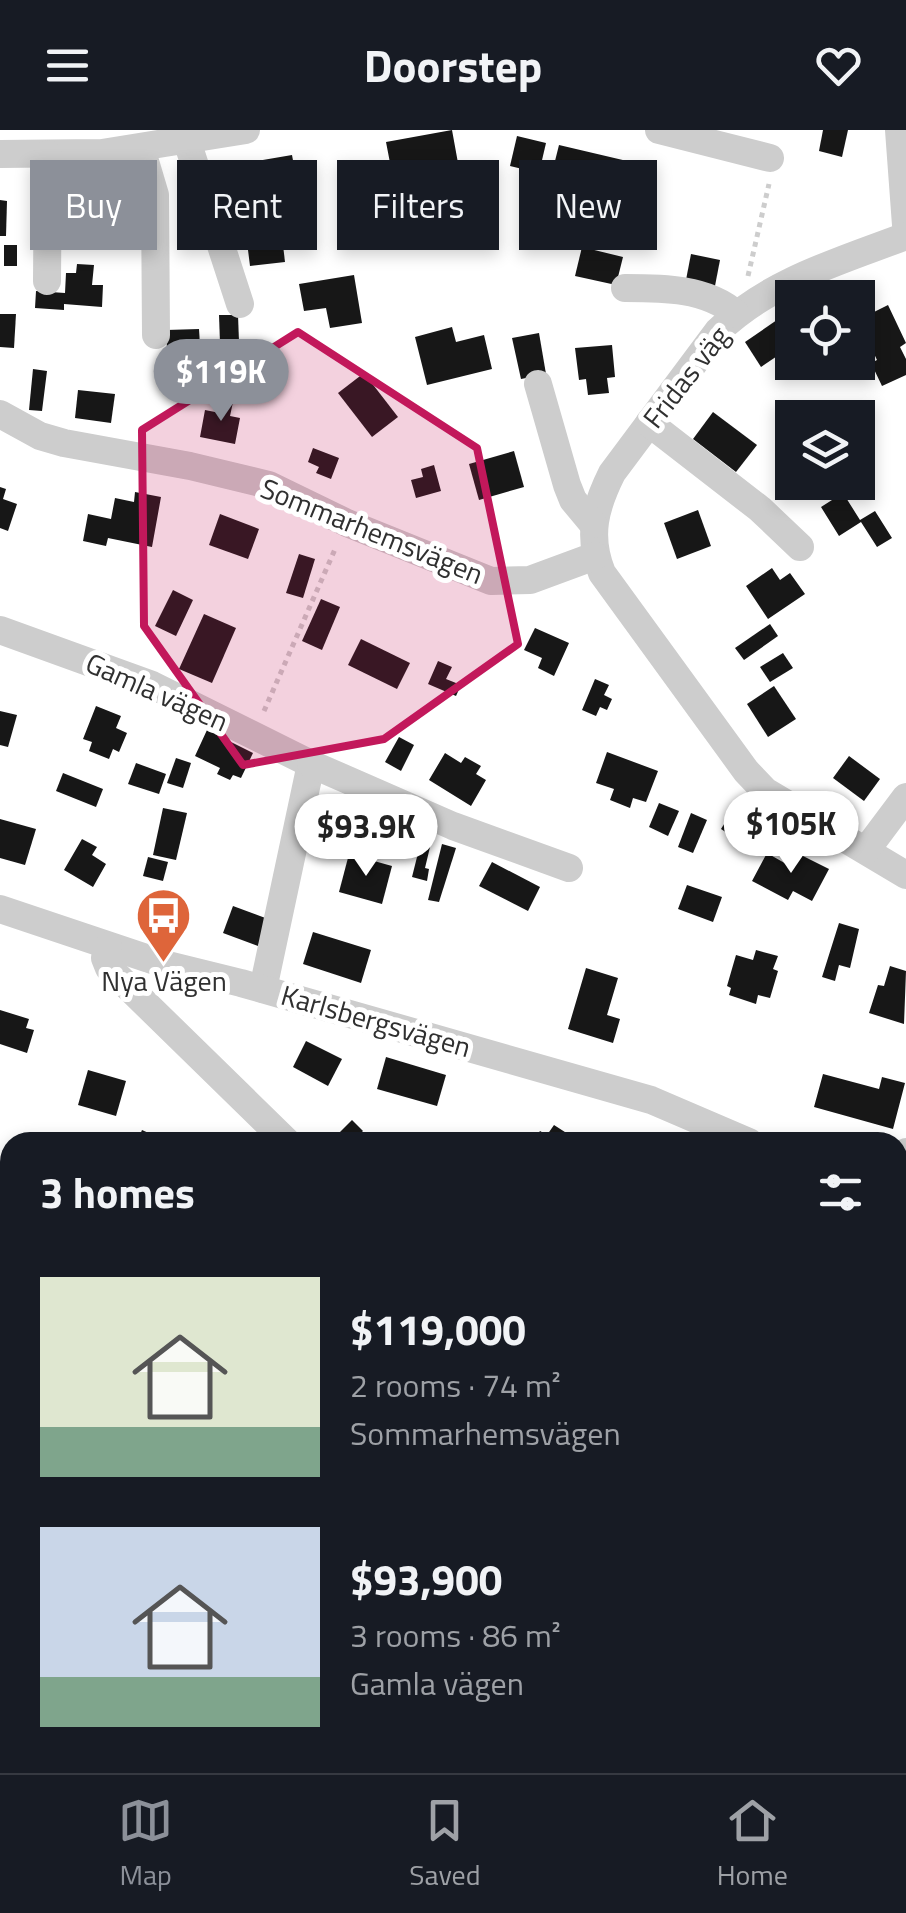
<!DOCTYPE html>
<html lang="en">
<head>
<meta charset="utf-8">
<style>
	body { margin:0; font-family:"Titillium Web",sans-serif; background:#242831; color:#f1f3f6; height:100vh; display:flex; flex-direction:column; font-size:38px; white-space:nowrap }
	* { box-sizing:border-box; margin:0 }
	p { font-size:32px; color:#9ea1a6 }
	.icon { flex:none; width:55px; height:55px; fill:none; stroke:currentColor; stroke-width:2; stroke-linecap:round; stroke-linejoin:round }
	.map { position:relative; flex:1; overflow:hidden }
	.details { position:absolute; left:0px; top:1002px; width:908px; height:642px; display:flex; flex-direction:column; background:#171b24; border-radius:30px 30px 0 0; box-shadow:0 5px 15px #0003 }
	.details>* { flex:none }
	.guide { position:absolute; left:30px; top:30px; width:848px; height:90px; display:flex; gap:20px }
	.fabs { position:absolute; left:775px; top:150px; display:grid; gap:20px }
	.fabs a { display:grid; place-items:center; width:100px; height:100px; border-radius:0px; background:#171b24; box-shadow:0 5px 15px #0003; font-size:50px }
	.price { position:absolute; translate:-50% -85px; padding:0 22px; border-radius:35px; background:#fff; color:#222; font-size:32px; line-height:65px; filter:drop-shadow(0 2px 5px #0008) }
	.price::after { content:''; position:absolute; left:50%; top:60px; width:30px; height:22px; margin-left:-15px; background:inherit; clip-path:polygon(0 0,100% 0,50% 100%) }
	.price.active { background:#8c9099; color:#fff }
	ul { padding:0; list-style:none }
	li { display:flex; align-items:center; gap:30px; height:250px; padding:0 40px }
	li span { display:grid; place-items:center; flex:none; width:280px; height:200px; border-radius:0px; color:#555 }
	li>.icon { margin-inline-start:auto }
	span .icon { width:120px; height:120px; fill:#fffc; stroke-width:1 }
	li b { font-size:42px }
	h2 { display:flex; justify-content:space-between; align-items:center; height:120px; padding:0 40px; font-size:42px }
	.pill { padding:0 35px; border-radius:0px; background:#171b24; box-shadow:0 5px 15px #0003; font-size:35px; line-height:90px }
	.pill.active { background:#8c9099; color:#fff }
	header { display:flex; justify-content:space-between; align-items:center; height:130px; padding:0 40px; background:#171b24; font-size:45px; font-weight:700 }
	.tabs { display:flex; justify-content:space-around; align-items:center; height:140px; border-top:2px solid #363941; background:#171b24; font-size:28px; color:#9ea1a6 }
	.tabs a { display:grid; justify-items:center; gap:5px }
	.tabs .active { color:#8c9099 }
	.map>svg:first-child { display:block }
</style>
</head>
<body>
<header><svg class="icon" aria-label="menu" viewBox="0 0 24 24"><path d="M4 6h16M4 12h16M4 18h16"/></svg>Doorstep<svg class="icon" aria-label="heart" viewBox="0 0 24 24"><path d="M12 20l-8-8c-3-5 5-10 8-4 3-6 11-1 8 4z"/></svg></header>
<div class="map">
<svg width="906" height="1643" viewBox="0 0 906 1643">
	<rect width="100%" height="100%" fill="#fff"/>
	<g fill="#171717">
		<polygon points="452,0 458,33 410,42 413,61 396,64 386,12"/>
		<polygon points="823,0 848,0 842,27 819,21"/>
		<polygon points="517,6 546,13 539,43 510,36"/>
		<polygon points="559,15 627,31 618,64 551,47"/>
		<polygon points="292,25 299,63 254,70 255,80 226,85 222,60 250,55 246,33"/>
		<polygon points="63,51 93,52 92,99 69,98 70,78 63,78"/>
		<polygon points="0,70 7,71 6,106 0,106"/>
		<rect x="4" y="115" width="13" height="21"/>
		<polygon points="283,115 285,132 250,136 248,120"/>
		<polygon points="582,117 623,127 616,155 575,146"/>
		<polygon points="691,124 720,130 714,161 685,155"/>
		<polygon points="77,134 94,135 92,155 103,155 102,177 64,174 64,180 35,178 36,161 65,163 66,143 76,143"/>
		<polygon points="354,145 362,193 330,198 326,178 304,181 299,154"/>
		<polygon points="888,175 906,213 900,217 906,229 906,245 882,256 871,233 877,230 858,190"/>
		<polygon points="790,181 792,216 761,237 745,212"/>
		<polygon points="0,184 16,184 14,218 0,217"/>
		<polygon points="219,185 238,185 239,212 220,213"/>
		<polygon points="452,197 456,212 484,205 492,239 427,255 415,207"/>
		<polygon points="199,199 200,216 167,218 166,200"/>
		<polygon points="539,203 546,244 521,249 512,208"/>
		<polygon points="612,215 615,247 607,248 609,263 588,265 586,249 579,250 575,218"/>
		<polygon points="33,239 47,241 42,281 29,280"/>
		<polygon points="364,243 398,287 372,307 338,263"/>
		<polygon points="78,260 115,264 111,293 75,288"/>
		<polygon points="217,269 233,272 230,286 240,288 235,314 200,307 205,280 215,282"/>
		<polygon points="713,282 757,315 736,342 693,309"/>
		<polygon points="313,318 339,328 331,349 316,343 319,337 308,332"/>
		<polygon points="514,321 524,357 479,370 469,334"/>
		<polygon points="434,335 441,361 416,368 411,350 423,347 421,339"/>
		<polygon points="0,357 6,359 3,369 17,374 8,401 0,398"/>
		<polygon points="135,362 161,367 152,417 108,408 106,416 83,411 88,384 111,389 115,368 134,372"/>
		<polygon points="843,363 860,390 875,381 892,408 877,417 861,392 839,406 821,377"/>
		<polygon points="698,380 711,416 677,429 664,393"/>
		<polygon points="220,384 259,399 248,429 209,415"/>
		<polygon points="299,424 315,429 303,468 286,463"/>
		<polygon points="772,438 780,450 790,443 805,464 768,489 746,456"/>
		<polygon points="173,460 193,470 176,506 155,496"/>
		<polygon points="321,469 340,477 322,520 302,511"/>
		<polygon points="204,484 236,498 212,553 179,539"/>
		<polygon points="770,494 778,506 744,530 735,518"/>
		<polygon points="535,498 569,513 554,546 538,538 542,528 524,520"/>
		<polygon points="361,509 410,533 397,559 348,535"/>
		<polygon points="783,523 793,538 770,552 760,537"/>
		<polygon points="438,531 452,537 446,549 461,555 456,566 428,554"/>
		<polygon points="595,549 609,555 604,565 612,569 607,580 600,577 596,586 582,580"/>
		<polygon points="774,556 796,589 768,607 747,574"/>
		<polygon points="96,576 121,586 116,598 127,603 119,622 113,619 109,629 89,621 92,612 83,609"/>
		<polygon points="0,581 17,585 8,617 0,615"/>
		<polygon points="207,600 253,623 241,648 233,645 230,650 217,644 220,638 195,626"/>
		<polygon points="399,607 414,615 401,641 385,632"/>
		<polygon points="607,622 658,641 646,672 633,668 630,678 610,670 614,659 596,653"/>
		<polygon points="445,623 461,633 465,627 481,636 476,644 486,650 471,676 429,650"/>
		<polygon points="849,626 880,649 864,671 833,648"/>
		<polygon points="176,628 191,633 183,658 167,653"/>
		<polygon points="136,633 166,644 159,664 128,654"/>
		<polygon points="63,643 103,659 96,677 56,661"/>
		<polygon points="659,673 679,681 668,706 649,697"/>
		<polygon points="163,678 187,683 176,730 153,725"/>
		<polygon points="733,680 753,692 741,712 721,699"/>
		<polygon points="691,683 707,690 693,723 678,717"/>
		<polygon points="0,689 36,699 25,735 0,728"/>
		<polygon points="82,709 97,717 92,725 106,734 93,757 64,740"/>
		<polygon points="442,714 456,718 439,772 428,770"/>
		<polygon points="420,715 430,717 425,738 429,739 427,751 412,747"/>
		<polygon points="795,722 829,739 812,771 793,761 788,770 752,751 767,723 788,735"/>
		<polygon points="349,724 392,736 382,774 339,762"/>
		<polygon points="148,727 168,732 163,751 143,746"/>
		<polygon points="492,732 540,757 528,781 479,756"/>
		<polygon points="687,755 722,767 713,792 678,779"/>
		<polygon points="233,776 268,789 258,816 223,803"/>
		<polygon points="839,793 859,799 850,838 839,835 835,851 822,847"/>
		<polygon points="313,802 371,820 361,853 303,834"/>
		<polygon points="756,820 778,826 773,839 778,841 770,868 758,865 756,874 729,865 731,858 727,856 736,825 753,830"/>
		<polygon points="890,836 906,841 904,894 869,883 878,855 884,856"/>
		<polygon points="586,838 618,848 607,885 620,889 613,913 568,899"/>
		<polygon points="0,880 29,889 26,898 34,900 27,923 0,914"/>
		<polygon points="306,911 342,929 328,956 293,937"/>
		<polygon points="386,927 446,945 437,976 377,959"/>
		<polygon points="88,940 126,951 116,986 78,975"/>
		<polygon points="823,944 879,959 882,947 905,953 893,999 814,977"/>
		<polygon points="352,990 363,1001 352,1012 330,1012"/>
		<polygon points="554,995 568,1004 563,1012 532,1012 540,1001 547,1005"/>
		<polygon points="142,1000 153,1005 150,1012 137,1012"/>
		<polygon points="5,1561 7,1574 10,1573 10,1620 0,1621 0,1562"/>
		<polygon points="525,1635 571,1635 563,1643 521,1643"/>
	</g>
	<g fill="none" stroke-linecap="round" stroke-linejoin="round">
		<g stroke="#cdcdcd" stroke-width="5" stroke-dasharray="5 5" stroke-linecap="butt">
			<polyline points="748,146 769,54"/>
			<polyline points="264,581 336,417"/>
		</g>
		<g stroke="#cdcdcd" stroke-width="28">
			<polyline points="659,0 770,28"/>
			<polyline points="899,0 906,95"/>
			<polyline points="187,11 240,174"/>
			<polyline points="141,18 155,65 156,205"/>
			<polyline points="0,24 102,23 246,0"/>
			<path d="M906,106C840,131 770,151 718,201L612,343C595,377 587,406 602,443L746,641L765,661L906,745"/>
			<polyline points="47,151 48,24"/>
			<path d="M625,158C663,158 707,158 736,184"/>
			<polyline points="538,254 567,355 573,370 593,394"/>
			<polyline points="0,284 40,306 64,313 190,336 269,355 347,393 491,451 530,450 595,426"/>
			<polyline points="649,293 760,379 800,417"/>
			<polyline points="0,500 152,555 311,634 263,859"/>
			<polyline points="311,634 453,696 569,738"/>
			<polyline points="867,719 906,667"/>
			<polyline points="0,779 164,834 241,853 651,970 749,1012"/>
			<polyline points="108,816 105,828 109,838 287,1012"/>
			<polyline points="898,1052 906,1022"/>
			<polyline points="898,1100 906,1105"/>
			<polyline points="0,1168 10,1174"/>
			<polyline points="898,1197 906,1188"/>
			<polyline points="898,1361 906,1351"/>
			<polyline points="0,1526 10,1525"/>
			<polyline points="898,1614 906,1622"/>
			<polyline points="469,1635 480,1643"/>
			<polyline points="637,1643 645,1635"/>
		</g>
	</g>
	<path fill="#c2185b" fill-opacity="0.2" stroke="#c2185b" stroke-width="8" stroke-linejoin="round" d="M298,202L477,318L518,514L384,609L243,635L144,496L142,300Z"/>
	<defs>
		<symbol id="bus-pin" viewBox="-11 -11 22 30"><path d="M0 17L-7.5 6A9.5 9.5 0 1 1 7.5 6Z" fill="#de653a" stroke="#fff"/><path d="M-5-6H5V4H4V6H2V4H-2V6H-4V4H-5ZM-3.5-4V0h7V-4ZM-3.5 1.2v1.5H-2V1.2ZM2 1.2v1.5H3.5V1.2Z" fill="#fff"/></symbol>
	</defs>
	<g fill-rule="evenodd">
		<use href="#bus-pin" x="132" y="754" width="63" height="86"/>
	</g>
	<g text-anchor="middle" stroke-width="10" stroke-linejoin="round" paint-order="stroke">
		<g font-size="28" fill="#303030" stroke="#fff">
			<text transform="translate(686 247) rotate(-52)" y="10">Fridas väg</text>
			<text transform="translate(372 401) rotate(22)" y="10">Sommarhemsvägen</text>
			<text transform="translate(157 562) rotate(24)" y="10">Gamla vägen</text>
			<text transform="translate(376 891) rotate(16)" y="10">Karlsbergsvägen</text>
		</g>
		<g font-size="28" fill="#303030" stroke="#fff">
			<text x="164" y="861">Nya Vägen</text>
		</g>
	</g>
</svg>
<div class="fabs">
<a><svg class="icon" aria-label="locate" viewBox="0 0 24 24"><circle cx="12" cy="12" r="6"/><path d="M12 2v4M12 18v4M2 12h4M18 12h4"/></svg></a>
<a><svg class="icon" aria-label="layers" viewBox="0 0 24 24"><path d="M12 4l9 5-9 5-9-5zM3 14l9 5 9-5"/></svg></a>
</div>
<b class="price active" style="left:221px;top:294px">$119K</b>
<b class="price" style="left:791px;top:746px">$105K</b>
<b class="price" style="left:366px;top:749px">$93.9K</b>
<div class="guide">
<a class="pill active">Buy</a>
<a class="pill">Rent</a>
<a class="pill">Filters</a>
<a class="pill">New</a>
</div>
<section class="details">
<h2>3 homes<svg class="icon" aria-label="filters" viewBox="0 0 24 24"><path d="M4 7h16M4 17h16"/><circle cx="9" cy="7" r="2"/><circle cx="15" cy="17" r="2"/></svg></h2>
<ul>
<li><span style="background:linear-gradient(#dfe7d0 75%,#7fa58c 0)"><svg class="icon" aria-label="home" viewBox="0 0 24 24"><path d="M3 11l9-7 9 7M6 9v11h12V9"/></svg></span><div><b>$119,000</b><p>2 rooms · 74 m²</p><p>Sommarhemsvägen</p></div></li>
<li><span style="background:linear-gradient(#c9d6e8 75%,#7fa58c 0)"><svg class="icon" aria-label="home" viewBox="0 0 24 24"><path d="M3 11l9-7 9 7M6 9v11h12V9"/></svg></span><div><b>$93,900</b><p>3 rooms · 86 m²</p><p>Gamla vägen</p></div></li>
</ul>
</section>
</div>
<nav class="tabs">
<a class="active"><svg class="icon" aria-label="map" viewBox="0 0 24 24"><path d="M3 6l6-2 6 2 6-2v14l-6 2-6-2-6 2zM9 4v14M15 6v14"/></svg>Map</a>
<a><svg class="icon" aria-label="saved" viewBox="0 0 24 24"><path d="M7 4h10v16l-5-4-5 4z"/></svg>Saved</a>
<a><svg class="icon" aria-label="home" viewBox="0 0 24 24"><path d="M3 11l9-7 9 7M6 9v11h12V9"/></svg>Home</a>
</nav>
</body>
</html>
